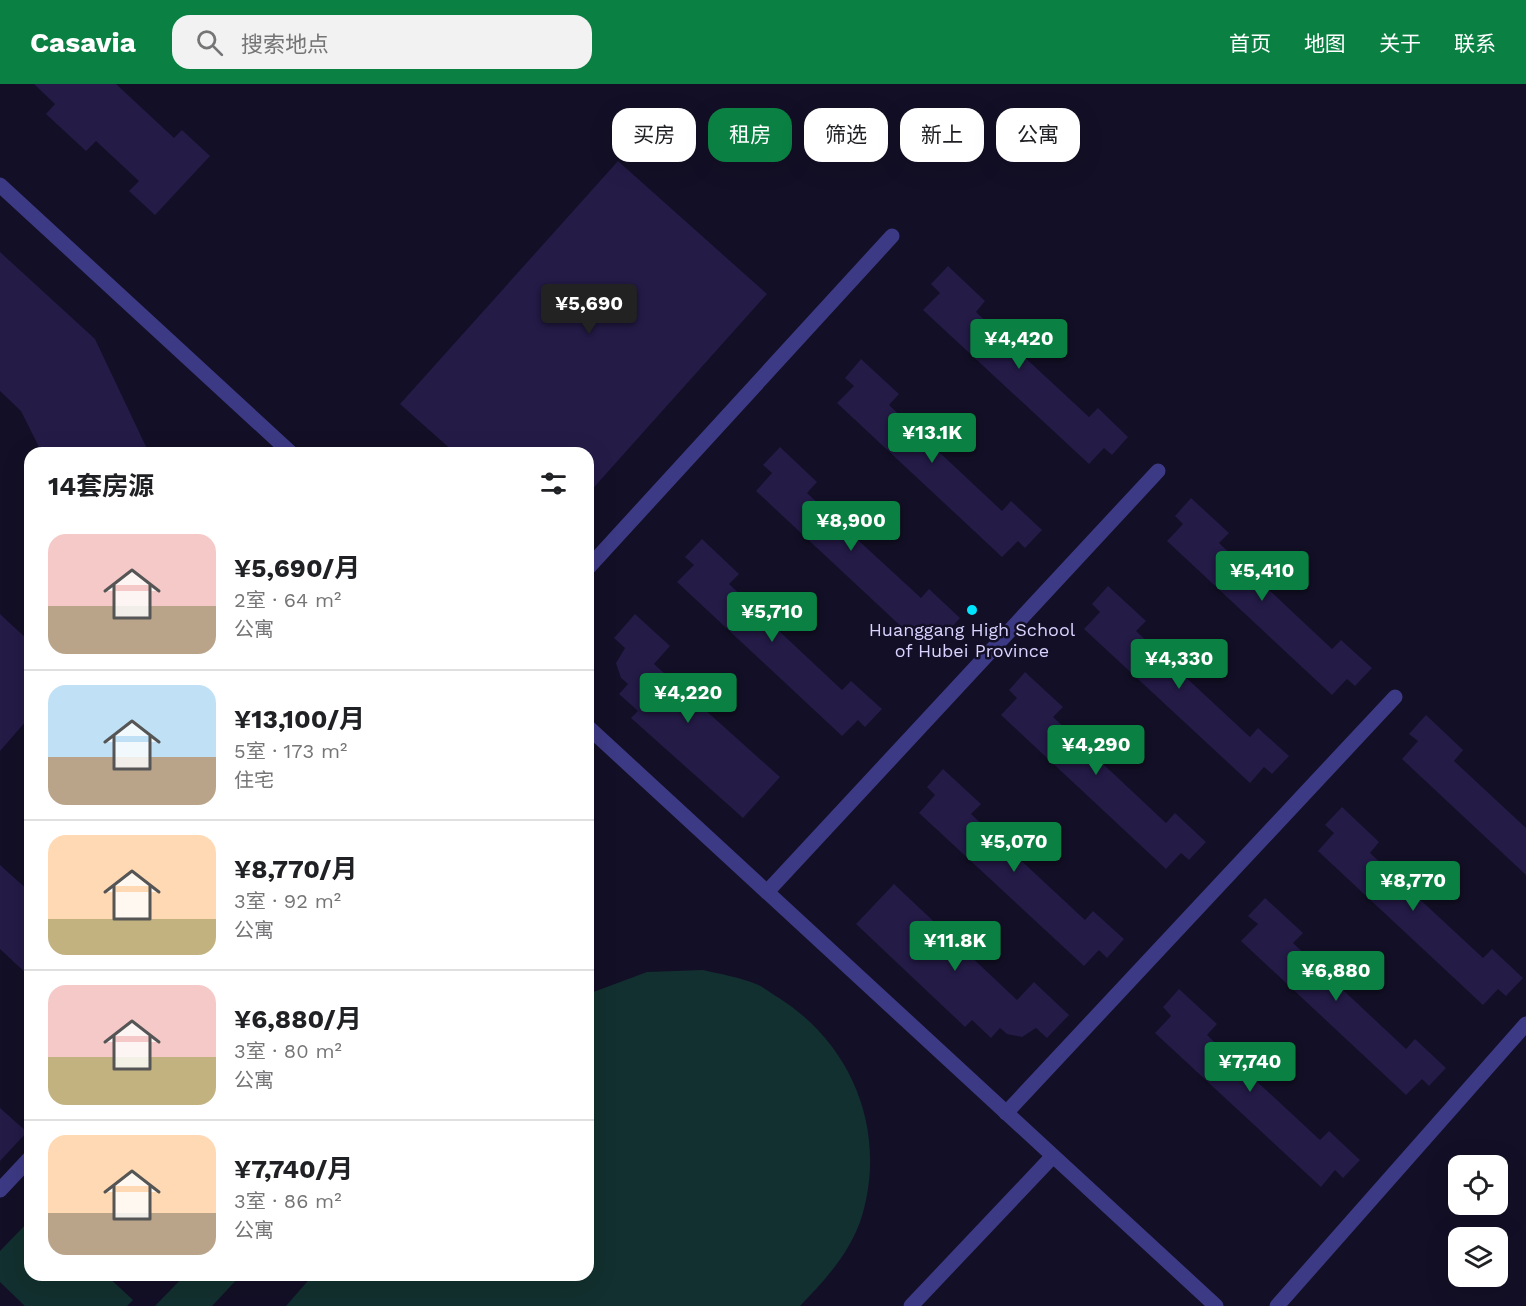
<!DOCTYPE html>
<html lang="zh">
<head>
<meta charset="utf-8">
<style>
	body { margin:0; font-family:"Work Sans","Noto Sans SC",sans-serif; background:#f2f2f2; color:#202124; height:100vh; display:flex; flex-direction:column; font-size:22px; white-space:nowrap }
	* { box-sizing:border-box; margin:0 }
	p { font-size:20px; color:#757577 }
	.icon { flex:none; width:33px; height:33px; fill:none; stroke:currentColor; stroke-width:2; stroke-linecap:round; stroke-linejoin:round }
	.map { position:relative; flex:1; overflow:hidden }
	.panel { position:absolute; left:24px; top:363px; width:570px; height:834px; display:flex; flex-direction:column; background:#fff; border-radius:18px; box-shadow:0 6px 24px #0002 }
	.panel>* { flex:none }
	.banner { position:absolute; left:612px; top:24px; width:570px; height:54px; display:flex; gap:12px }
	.tools { position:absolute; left:1448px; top:1071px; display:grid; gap:12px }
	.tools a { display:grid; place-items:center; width:60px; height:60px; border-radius:12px; background:#fff; box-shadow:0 6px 24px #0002; font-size:30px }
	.price { position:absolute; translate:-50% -51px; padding:0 14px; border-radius:6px; background:#0b8043; color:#fff; font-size:20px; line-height:39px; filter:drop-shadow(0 2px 3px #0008) }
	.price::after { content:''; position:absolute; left:50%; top:36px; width:18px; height:14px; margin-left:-9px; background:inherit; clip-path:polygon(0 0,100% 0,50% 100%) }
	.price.active { background:#222; color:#fff }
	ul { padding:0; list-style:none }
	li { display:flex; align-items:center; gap:18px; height:150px; padding:0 24px }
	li+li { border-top:2px solid #e0e0e0 }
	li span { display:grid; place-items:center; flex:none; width:168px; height:120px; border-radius:18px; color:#555 }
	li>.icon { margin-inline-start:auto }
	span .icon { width:72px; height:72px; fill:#fffc; stroke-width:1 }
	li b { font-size:26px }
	h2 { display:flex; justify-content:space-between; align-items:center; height:72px; padding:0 24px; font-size:26px }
	.pill { padding:0 21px; border-radius:18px; background:#fff; box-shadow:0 6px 24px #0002; font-size:21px; line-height:54px }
	.pill.active { background:#0b8043; color:#fff }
	header { display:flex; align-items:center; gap:36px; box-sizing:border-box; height:84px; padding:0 30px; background:#0b8043; color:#fff }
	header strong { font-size:28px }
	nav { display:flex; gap:33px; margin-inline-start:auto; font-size:21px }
	.search { width:420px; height:54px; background:#f2f2f2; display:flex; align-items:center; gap:15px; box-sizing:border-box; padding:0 21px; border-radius:18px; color:#757577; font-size:22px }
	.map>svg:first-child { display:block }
</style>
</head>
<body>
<header>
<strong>Casavia</strong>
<div class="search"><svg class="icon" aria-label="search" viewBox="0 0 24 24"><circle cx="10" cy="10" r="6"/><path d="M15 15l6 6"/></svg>搜索地点</div>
<nav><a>首页</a><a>地图</a><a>关于</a><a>联系</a></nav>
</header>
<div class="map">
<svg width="1526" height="1222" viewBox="0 0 1526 1222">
	<rect width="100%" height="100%" fill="#130f26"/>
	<g fill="#12302f">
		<path d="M703,886C720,890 739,893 756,900C764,903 772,910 779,914C853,961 887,1047 862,1132C851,1168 825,1196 800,1222H286L313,1191H588V910L647,888Z"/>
		<polygon points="30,1136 30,1191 106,1191 133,1216 127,1222 25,1222 0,1198 0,1167"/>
		<polygon points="185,1191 241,1191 212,1222 155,1222"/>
	</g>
	<g fill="#241b47">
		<polygon points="34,0 116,0 174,54 182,46 210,72 155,131 129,107 139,97 96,57 86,67 46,30 55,20"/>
		<polygon points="618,77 767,210 588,410 588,369 455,369 400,320"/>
		<polygon points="0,168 95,255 149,369 42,369 21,327 0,307"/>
		<polygon points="948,182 985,217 976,228 1089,333 1098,324 1128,353 1112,371 1104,364 1089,380 923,226 940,209 931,200"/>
		<polygon points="861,275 899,310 889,321 1002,427 1011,417 1042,446 1025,464 1018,457 1002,473 837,319 854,302 845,294"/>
		<polygon points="780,363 817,398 807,409 921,514 929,505 960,534 944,552 936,545 921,561 756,407 772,389 763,381"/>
		<polygon points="1191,414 1229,449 1219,459 1332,565 1341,556 1372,584 1355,602 1347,595 1332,611 1167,457 1183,440 1175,432"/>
		<polygon points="702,455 739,490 729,500 842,606 851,597 882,625 865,643 858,636 842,652 677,498 694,481 685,473"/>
		<polygon points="1108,502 1146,537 1136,547 1250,653 1258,644 1289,672 1272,690 1264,683 1250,699 1084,545 1100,528 1092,520"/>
		<polygon points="0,530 30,558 30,636 28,635 0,667"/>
		<polygon points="635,530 670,562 654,580 780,693 743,734 631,634 638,627 619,610 628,600 621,594 616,579 625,564 614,554"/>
		<polygon points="1025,588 1063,623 1053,633 1166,739 1175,729 1206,758 1189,776 1181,769 1166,785 1001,631 1017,614 1009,606"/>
		<polygon points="1426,631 1463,666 1454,677 1526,744 1526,791 1402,675 1418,657 1409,650"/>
		<polygon points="943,685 981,720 971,730 1085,836 1093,827 1124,855 1107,874 1099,866 1084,882 919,729 935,711 927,703"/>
		<polygon points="1342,723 1379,758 1370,769 1483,874 1492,865 1523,894 1506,912 1498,905 1483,921 1318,767 1334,749 1325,741"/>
		<polygon points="0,781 30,808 30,893 0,865"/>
		<polygon points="894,800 1017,916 1034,898 1069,931 1047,954 1036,944 1022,953 1007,950 1000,944 991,954 972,936 965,943 856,840"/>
		<polygon points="1265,814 1303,849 1293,859 1406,965 1415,955 1446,984 1429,1002 1422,995 1406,1011 1241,857 1258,840 1248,832"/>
		<polygon points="1179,905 1217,940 1207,951 1320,1056 1329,1047 1360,1076 1343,1094 1335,1086 1321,1103 1155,949 1171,932 1163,923"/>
		<polygon points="0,1024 27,1048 0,1077"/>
	</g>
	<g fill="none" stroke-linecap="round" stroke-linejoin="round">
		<g stroke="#3d3a85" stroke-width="15">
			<polyline points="0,101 291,369"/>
			<polyline points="588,484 892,152"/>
			<polyline points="588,643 1216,1222"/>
			<polyline points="767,808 1158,387"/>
			<polyline points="1006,1029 1395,613"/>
			<polyline points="0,1106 30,1074"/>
			<polyline points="911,1222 1053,1072"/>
			<polyline points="1277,1222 1526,940"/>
		</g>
	</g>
	<circle fill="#00e5ff" stroke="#130f26" stroke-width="2" cx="972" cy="526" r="6"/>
	<g text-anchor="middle" stroke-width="5" stroke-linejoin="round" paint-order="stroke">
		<g font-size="18" fill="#d9d4ff" stroke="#130f26">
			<text x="972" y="552">Huanggang High School<tspan x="972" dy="21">of Hubei Province</tspan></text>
		</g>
	</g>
</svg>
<div class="tools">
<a><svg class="icon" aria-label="locate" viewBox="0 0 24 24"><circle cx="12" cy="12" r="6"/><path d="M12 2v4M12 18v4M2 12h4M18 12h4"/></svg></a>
<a><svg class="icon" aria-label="layers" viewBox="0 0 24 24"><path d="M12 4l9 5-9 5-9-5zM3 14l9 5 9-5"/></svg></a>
</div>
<b class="price active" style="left:589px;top:251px">¥5,690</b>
<b class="price" style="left:1019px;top:286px">¥4,420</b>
<b class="price" style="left:932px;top:380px">¥13.1K</b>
<b class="price" style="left:851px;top:468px">¥8,900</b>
<b class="price" style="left:1262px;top:518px">¥5,410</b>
<b class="price" style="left:772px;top:559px">¥5,710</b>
<b class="price" style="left:1179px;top:606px">¥4,330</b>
<b class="price" style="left:688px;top:640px">¥4,220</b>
<b class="price" style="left:1096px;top:692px">¥4,290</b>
<b class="price" style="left:1014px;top:789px">¥5,070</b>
<b class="price" style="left:1413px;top:828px">¥8,770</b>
<b class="price" style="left:955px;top:888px">¥11.8K</b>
<b class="price" style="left:1336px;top:918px">¥6,880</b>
<b class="price" style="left:1250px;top:1009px">¥7,740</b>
<div class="banner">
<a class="pill">买房</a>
<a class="pill active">租房</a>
<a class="pill">筛选</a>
<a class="pill">新上</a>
<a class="pill">公寓</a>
</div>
<section class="panel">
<h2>14套房源<svg class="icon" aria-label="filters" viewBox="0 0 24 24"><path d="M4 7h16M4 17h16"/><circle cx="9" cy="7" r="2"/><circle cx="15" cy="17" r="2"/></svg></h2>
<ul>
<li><span style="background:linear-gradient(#f6c9c9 60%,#b9a48a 0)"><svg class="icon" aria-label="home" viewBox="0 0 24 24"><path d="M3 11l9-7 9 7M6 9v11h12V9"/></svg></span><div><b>¥5,690/月</b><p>2室 · 64 m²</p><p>公寓</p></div></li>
<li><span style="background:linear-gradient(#bfe0f5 60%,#b9a48a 0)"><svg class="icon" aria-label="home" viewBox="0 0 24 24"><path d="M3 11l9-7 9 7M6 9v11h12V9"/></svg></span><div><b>¥13,100/月</b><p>5室 · 173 m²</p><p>住宅</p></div></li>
<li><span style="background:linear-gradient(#ffd9b3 70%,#c2b280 0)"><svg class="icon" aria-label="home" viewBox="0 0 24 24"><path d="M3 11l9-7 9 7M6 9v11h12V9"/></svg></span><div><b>¥8,770/月</b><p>3室 · 92 m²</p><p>公寓</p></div></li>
<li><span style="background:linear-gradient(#f6c9c9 60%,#c2b280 0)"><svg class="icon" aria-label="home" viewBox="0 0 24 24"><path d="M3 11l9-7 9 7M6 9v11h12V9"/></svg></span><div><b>¥6,880/月</b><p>3室 · 80 m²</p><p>公寓</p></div></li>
<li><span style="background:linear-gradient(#ffd9b3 65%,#b9a48a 0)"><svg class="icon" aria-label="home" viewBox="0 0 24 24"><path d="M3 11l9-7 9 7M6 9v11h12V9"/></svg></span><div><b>¥7,740/月</b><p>3室 · 86 m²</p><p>公寓</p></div></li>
</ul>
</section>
</div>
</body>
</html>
